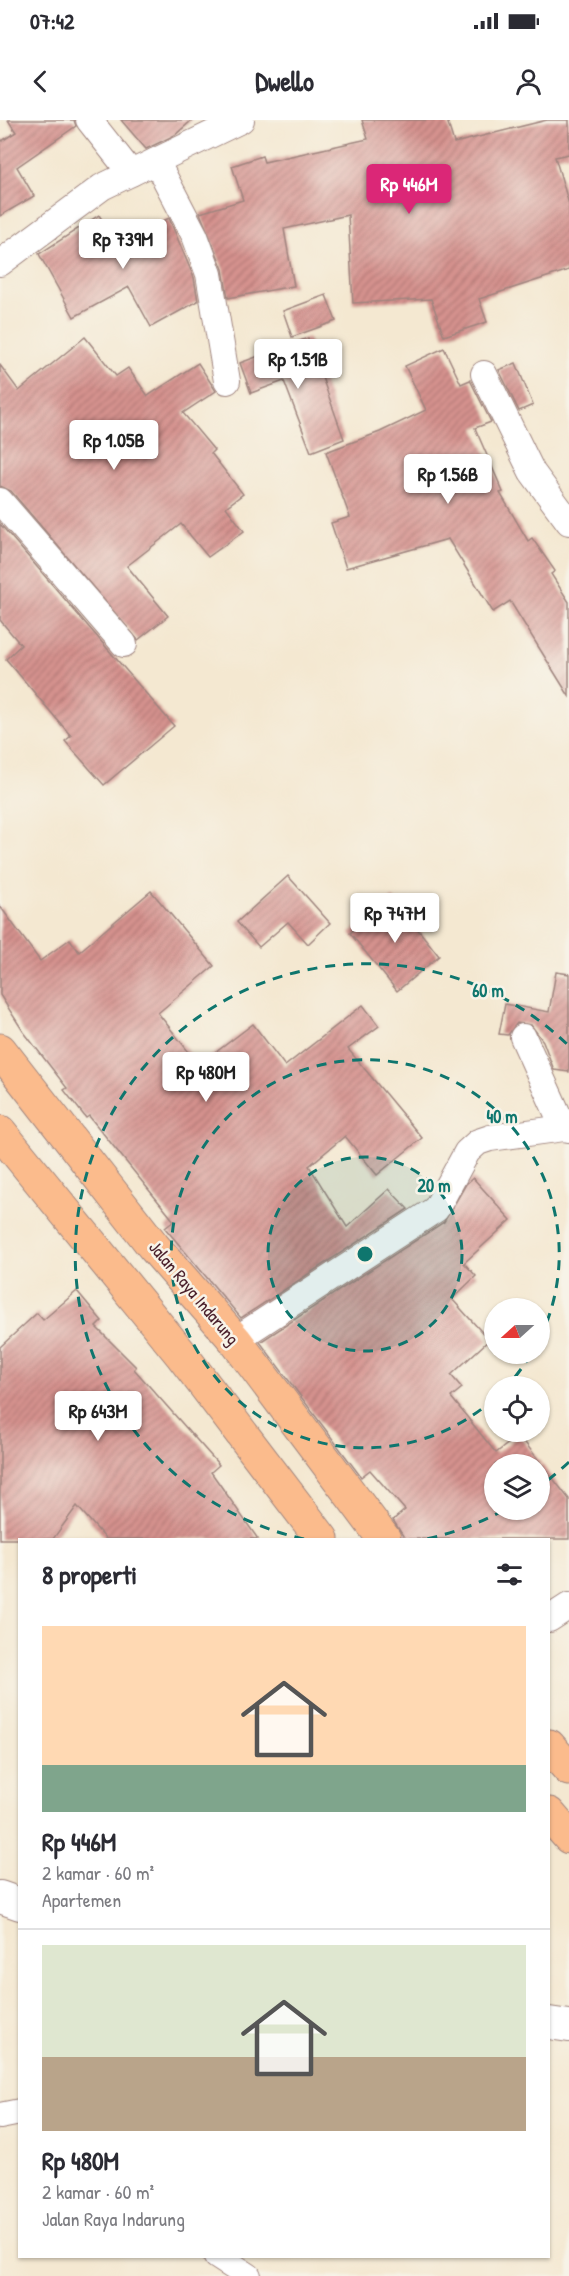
<!DOCTYPE html>
<html lang="id">
<head>
<meta charset="utf-8">
<style>
	body { margin:0; font-family:"Patrick Hand",sans-serif; background:#f7f7f7; color:#2b2b33; height:100vh; display:flex; flex-direction:column; font-size:22px; white-space:nowrap }
	* { box-sizing:border-box; margin:0 }
	p { font-size:20px; color:#7c7c81 }
	.icon { flex:none; width:33px; height:33px; fill:none; stroke:currentColor; stroke-width:2; stroke-linecap:round; stroke-linejoin:round }
	.map { position:relative; flex:1; overflow:hidden }
	.sheet { position:absolute; left:18px; top:1418px; width:532px; height:720px; display:flex; flex-direction:column; background:#fff; border-radius:0px; box-shadow:0 2px 4px #0004 }
	.sheet>* { flex:none }
	.needle { width:39px; rotate:249deg }
	.controls { position:absolute; left:484px; top:1178px; display:grid; gap:12px }
	.controls a { display:grid; place-items:center; width:66px; height:66px; border-radius:50%; background:#fff; box-shadow:0 2px 4px #0004; font-size:30px }
	.price { position:absolute; translate:-50% -51px; padding:0 14px; border-radius:6px; background:#fff; color:#222; font-size:20px; line-height:39px; filter:drop-shadow(0 2px 3px #0008) }
	.price::after { content:''; position:absolute; left:50%; top:36px; width:18px; height:14px; margin-left:-9px; background:inherit; clip-path:polygon(0 0,100% 0,50% 100%) }
	.price.selected { background:#db2777; color:#fff }
	ul { padding:0; list-style:none }
	li { display:grid; align-content:center; gap:12px; height:318px; padding:0 24px }
	li+li { border-top:2px solid #e1e1e2 }
	li span { display:grid; place-items:center; height:186px; border-radius:0px; color:#555 }
	li>.icon { margin-inline-start:auto }
	span .icon { width:108px; height:108px; fill:#fffc; stroke-width:1 }
	li b { font-size:26px }
	h2 { display:flex; justify-content:space-between; align-items:center; height:72px; padding:0 24px; font-size:26px }
	.status { display:flex; justify-content:space-between; align-items:center; height:42px; padding:0 30px; background:#fff; direction:ltr }
	.status svg { height:16px; fill:currentColor }
	header { display:flex; justify-content:space-between; align-items:center; height:78px; padding:0 24px; background:#fff; font-size:27px; font-weight:700 }
	.map>svg:first-child { display:block }
</style>
</head>
<body>
<div class="status"><b>07:42</b><svg viewBox="0 0 49 12"><path d="M0 12V9h3v3zM5 12V6h3v6zM10 12V3h3v9zM15 12V0h3v12zM26 1h20v11H26zM47 4h2v5h-2z"/></svg></div>
<header><svg class="icon" aria-label="back" viewBox="0 0 24 24"><path d="M15 5l-7 7 7 7"/></svg>Dwello<svg class="icon" aria-label="person" viewBox="0 0 24 24"><circle cx="12" cy="8" r="4"/><path d="M4 21q1-7 8-7t8 7"/></svg></header>
<div class="map">
<svg width="569" height="2156" viewBox="0 0 569 2156">
	<defs>
		<pattern id="building-hatch" width="6" height="6" patternUnits="userSpaceOnUse" patternTransform="scale(1.5)"><rect width="6" height="6" fill="#d5928e"/><path d="M-1 1l2-2M0 6l6-6M5 7l2-2" fill="none" stroke="#af7774"/></pattern>
	</defs>
	<rect width="100%" height="100%" fill="#f7f3e8"/>
	<filter id="ink" filterUnits="userSpaceOnUse"><feTurbulence type="fractalNoise" baseFrequency=".0167" numOctaves="2"/><feDisplacementMap in="SourceGraphic" scale="12" xChannelSelector="R" yChannelSelector="G"/><feConvolveMatrix kernelMatrix="1 2 1 2 8 2 1 2 1" color-interpolation-filters="sRGB"/></filter>
	<filter id="wash" filterUnits="userSpaceOnUse"><feTurbulence type="fractalNoise" baseFrequency=".008" numOctaves="4" result="noise"/><feDisplacementMap in="SourceGraphic" scale="24" xChannelSelector="R" yChannelSelector="G"/><feGaussianBlur stdDeviation="1.35" result="paint"/><feColorMatrix in="noise" values="0 0 0 0 0 0 0 0 0 0 0 0 0 0 0 0 0 1.4 0 .05"/><feComposite in="paint" operator="in"/></filter>
	<g filter="url(#wash)">
		<rect width="100%" height="100%" fill="#f4e8d1"/>
		<g id="blocks">
			<g fill="url(#building-hatch)" fill-rule="evenodd">
				<polygon points="8,0 74,0 76,6 17,47 34,76 0,96 0,18 2,21 16,12"/>
				<polygon points="121,0 192,0 175,15 146,29"/>
				<polygon points="362,0 447,0 454,23 547,0 569,0 569,34 555,37 569,84 569,150 479,179 487,202 444,216 431,179 353,183 348,95 284,109 294,166 228,178 223,149 200,93 243,80 232,46 262,36 264,42 368,19"/>
				<polygon points="99,95 117,125 169,98 194,158 198,181 151,207 129,167 74,197 39,134"/>
				<polygon points="326,175 336,201 292,217 283,191"/>
				<polygon points="85,217 116,256 128,248 148,276 198,243 216,271 183,293 214,330 211,333 243,374 226,387 244,411 208,437 181,404 127,446 168,496 138,520 11,371 0,366 0,245 19,271"/>
				<polygon points="308,218 344,319 311,332 284,261 251,273 240,243"/>
				<polygon points="444,228 461,264 470,260 491,302 475,308 503,372 500,373 528,421 532,418 555,451 551,454 569,482 569,576 510,481 493,492 448,419 346,448 331,403 350,397 326,332 380,312 426,290 405,246"/>
				<polygon points="516,243 533,285 519,291 499,250"/>
				<polygon points="0,404 174,606 104,665 65,621 71,616 6,539 21,525 0,500"/>
				<polygon points="288,756 330,803 308,824 288,802 259,827 237,802"/>
				<polygon points="151,771 214,846 158,893 199,945 253,904 285,946 363,885 379,906 348,929 422,1018 377,1055 345,1016 309,1046 347,1107 389,1069 408,1089 241,1198 165,1108 174,1101 89,996 86,998 64,970 67,968 23,911 0,875 0,786 40,841 70,819 79,832"/>
				<polygon points="393,778 439,836 397,871 350,813"/>
				<polygon points="556,852 569,854 569,952 554,950 543,921 531,905 517,903 508,915 499,914 505,884 549,892"/>
				<path d="M473,1058L511,1100L464,1143L476,1156L452,1179L489,1220L451,1255L462,1268L451,1277L496,1333L519,1315L569,1379V1419H405L393,1400L405,1390L370,1350L361,1357L260,1222L444,1102L466,1064ZM495,1344H540V1389H495Z"/>
				<polygon points="77,1171 102,1201 96,1207 136,1247 134,1249 219,1345 211,1352 258,1419 106,1419 77,1386 53,1419 0,1419 0,1227 37,1193 43,1200"/>
			</g>
		</g>
	</g>
	<g filter="url(#ink)">
		<use href="#blocks" fill-opacity="0" stroke="#9f847e" stroke-width="1.5"/>
		<g fill="none" stroke-linecap="round" stroke-linejoin="round">
			<defs>
				<g id="minor">
					<polyline points="89,0 131,53"/>
					<polyline points="156,41 195,116 209,154 227,261"/>
					<polyline points="0,143 102,67 241,0"/>
					<polyline points="484,254 532,352 569,402"/>
					<polyline points="0,381 124,524"/>
					<polyline points="523,917 564,1008 569,1009"/>
					<polyline points="235,1220 436,1089 467,1032 478,1022 490,1018 564,1008"/>
					<polyline points="549,1499 569,1486"/>
					<polyline points="0,1996 20,1992"/>
					<polyline points="217,2136 248,2156"/>
				</g>
				<g id="tertiary">
					<polyline points="0,1777 20,1784"/>
					<polyline points="549,1903 569,1906"/>
				</g>
				<g id="trunk">
					<polyline points="0,930 154,1127 235,1220 384,1419"/>
					<polyline points="0,1012 181,1234 322,1419"/>
					<polyline points="549,1626 569,1649"/>
					<polyline points="549,1694 569,1717"/>
				</g>
			</defs>
			<use href="#minor" stroke="#9f847e" stroke-width="28"/>
			<use href="#tertiary" stroke="#9f847e" stroke-width="34"/>
			<use href="#trunk" stroke="#9f847e" stroke-width="35"/>
			<use href="#minor" stroke="#fff" stroke-width="26"/>
			<use href="#tertiary" stroke="#fff" stroke-width="32"/>
			<use href="#trunk" stroke="#fbbb8c" stroke-width="33"/>
		</g>
	</g>
	<circle cx="365" cy="1134" r="97" fill="#0f766e" fill-opacity=".12"/>
	<g fill="none" stroke="#0f766e" stroke-width="3" stroke-dasharray="10 8">
		<circle cx="365" cy="1134" r="97"/>
		<path d="M531 1234A194 194 0 0 1 508 1265M495 1278A194 194 0 1 1 540 1218"/>
		<path d="M569 1342A291 291 0 0 1 540 1366M504 1390A291 291 0 0 1 426 1419M304 1419A291 291 0 1 1 569 926"/>
	</g>
	<g text-anchor="middle" stroke-width="5" stroke-linejoin="round" paint-order="stroke">
		<g font-size="18" fill="#4a1f2b" stroke="#f7f3e8">
			<text transform="translate(194 1173) rotate(50)" y="6">Jalan Raya Indarung</text>
		</g>
	</g>
	<circle cx="365" cy="1134" r="9" fill="#0f766e" stroke="#f7f3e8" stroke-width="3"/>
	<g font-size="18" text-anchor="middle" font-weight="bold" fill="#0f766e" stroke="#f7f3e8" stroke-width="5" stroke-linejoin="round" paint-order="stroke">
		<text x="488" y="877">60 m</text>
		<text x="502" y="1003">40 m</text>
		<text x="434" y="1072">20 m</text>
	</g>
</svg>
<div class="controls">
<a><svg class="needle" viewBox="-14 -14 28 28"><path d="M0-13l5 13h-10z" fill="#e53935"/><path d="M0 13l5-13h-10z" fill="#7c7c81"/></svg></a>
<a><svg class="icon" aria-label="locate" viewBox="0 0 24 24"><circle cx="12" cy="12" r="6"/><path d="M12 2v4M12 18v4M2 12h4M18 12h4"/></svg></a>
<a><svg class="icon" aria-label="layers" viewBox="0 0 24 24"><path d="M12 4l9 5-9 5-9-5zM3 14l9 5 9-5"/></svg></a>
</div>
<b class="price selected" style="left:409px;top:95px">Rp 446M</b>
<b class="price" style="left:123px;top:150px">Rp 739M</b>
<b class="price" style="left:298px;top:270px">Rp 1.51B</b>
<b class="price" style="left:114px;top:351px">Rp 1.05B</b>
<b class="price" style="left:448px;top:385px">Rp 1.56B</b>
<b class="price" style="left:395px;top:824px">Rp 747M</b>
<b class="price" style="left:206px;top:983px">Rp 480M</b>
<b class="price" style="left:98px;top:1322px">Rp 643M</b>
<section class="sheet">
<h2>8 properti<svg class="icon" aria-label="filters" viewBox="0 0 24 24"><path d="M4 7h16M4 17h16"/><circle cx="9" cy="7" r="2"/><circle cx="15" cy="17" r="2"/></svg></h2>
<ul>
<li><span style="background:linear-gradient(#ffd9b3 75%,#7fa58c 0)"><svg class="icon" aria-label="home" viewBox="0 0 24 24"><path d="M3 11l9-7 9 7M6 9v11h12V9"/></svg></span><div><b>Rp 446M</b><p>2 kamar · 60 m²</p><p>Apartemen</p></div></li>
<li><span style="background:linear-gradient(#dfe7d0 60%,#b9a48a 0)"><svg class="icon" aria-label="home" viewBox="0 0 24 24"><path d="M3 11l9-7 9 7M6 9v11h12V9"/></svg></span><div><b>Rp 480M</b><p>2 kamar · 60 m²</p><p>Jalan Raya Indarung</p></div></li>
</ul>
</section>
</div>
</body>
</html>
